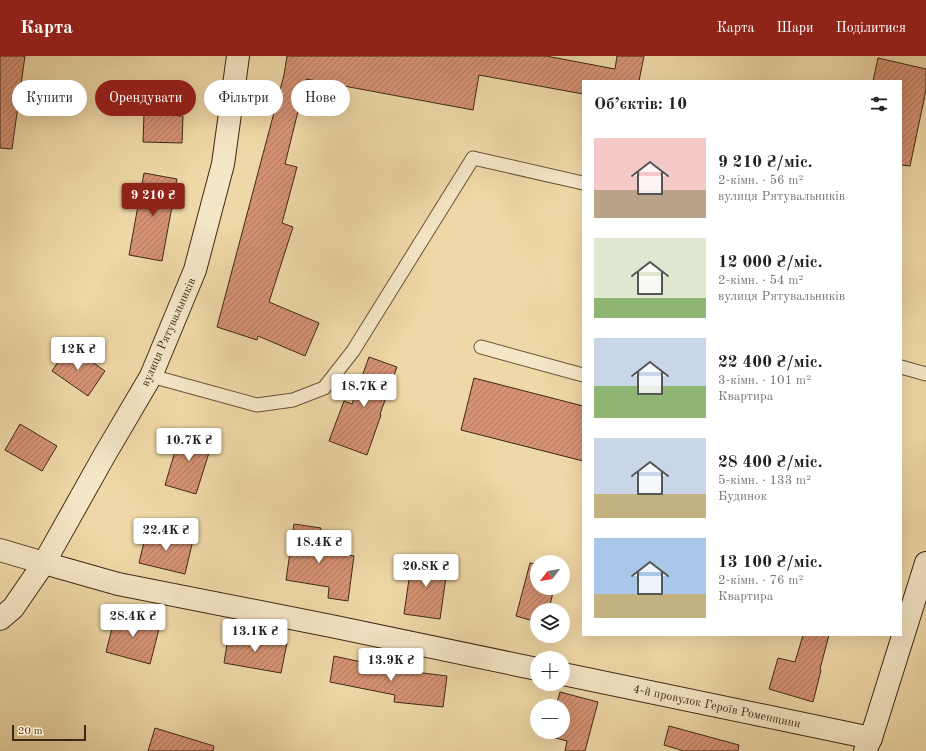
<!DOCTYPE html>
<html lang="uk">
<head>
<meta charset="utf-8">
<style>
	body { margin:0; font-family:"Old Standard TT",serif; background:#f2f2f2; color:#202124; height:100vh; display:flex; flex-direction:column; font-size:15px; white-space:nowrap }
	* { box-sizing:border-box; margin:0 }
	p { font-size:13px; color:#757577 }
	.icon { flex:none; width:22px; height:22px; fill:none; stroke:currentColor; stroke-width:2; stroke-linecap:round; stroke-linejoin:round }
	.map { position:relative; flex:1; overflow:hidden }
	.side { position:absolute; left:582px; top:24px; width:320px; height:556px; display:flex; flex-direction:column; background:#fff; border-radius:0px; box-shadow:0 4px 16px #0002 }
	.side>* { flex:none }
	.banner { position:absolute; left:12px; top:24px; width:380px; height:36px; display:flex; gap:8px }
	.needle { width:26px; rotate:239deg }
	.fabs { position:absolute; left:530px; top:499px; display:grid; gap:8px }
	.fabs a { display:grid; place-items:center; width:40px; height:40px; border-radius:50%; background:#fff; box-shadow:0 4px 16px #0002; font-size:20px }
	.scale { position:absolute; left:12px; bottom:10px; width:74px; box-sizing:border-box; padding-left:4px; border:2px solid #3e2914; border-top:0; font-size:11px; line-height:14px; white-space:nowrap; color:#3e2914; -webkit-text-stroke:3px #f5e6c6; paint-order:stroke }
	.price { position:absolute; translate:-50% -34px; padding:0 9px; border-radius:4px; background:#fff; color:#222; font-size:13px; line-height:26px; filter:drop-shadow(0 1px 2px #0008) }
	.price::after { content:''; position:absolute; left:50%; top:24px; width:12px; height:9px; margin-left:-6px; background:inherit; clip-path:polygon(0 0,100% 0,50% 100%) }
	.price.on { background:#8f2418; color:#fff }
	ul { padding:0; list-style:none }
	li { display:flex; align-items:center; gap:12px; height:100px; padding:0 12px }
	li span { display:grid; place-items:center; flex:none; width:112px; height:80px; border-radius:0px; color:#555 }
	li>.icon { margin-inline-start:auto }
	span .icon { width:48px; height:48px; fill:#fffc; stroke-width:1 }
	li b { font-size:17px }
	h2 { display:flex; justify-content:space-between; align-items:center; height:48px; padding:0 12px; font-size:17px }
	.pill { padding:0 14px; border-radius:18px; background:#fff; box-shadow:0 4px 16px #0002; font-size:14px; line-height:36px }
	.pill.on { background:#8f2418; color:#fff }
	header { display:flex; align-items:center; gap:24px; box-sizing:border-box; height:56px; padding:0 20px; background:#8f2418; color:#fff }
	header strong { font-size:19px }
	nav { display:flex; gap:22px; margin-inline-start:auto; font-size:14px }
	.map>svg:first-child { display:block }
</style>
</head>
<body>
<header>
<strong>Карта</strong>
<nav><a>Карта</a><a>Шари</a><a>Поділитися</a></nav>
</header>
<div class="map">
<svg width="926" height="695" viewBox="0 0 926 695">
	<defs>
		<pattern id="building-hatch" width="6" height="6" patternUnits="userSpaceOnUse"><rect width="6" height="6" fill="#d69374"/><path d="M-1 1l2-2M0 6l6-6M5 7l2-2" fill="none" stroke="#af785e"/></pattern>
	</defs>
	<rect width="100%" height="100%" fill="#efd8a7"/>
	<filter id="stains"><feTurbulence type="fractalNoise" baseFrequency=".005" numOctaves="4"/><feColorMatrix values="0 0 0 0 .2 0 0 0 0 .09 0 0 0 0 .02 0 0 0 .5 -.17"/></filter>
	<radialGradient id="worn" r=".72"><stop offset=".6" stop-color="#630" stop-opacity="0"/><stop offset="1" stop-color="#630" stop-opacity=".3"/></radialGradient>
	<g fill="url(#building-hatch)" stroke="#3e2914">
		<polygon points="0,0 25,0 12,93 0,92"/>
		<polygon points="287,0 546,0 615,13 617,0 644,0 639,25 583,25 583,38 479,19 473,54 306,23 285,108 297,111 282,167 293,171 269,246 319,267 305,300 258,280 257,284 217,271 284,19"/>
		<polygon points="878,2 926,13 926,34 910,110 901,109 901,25 873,25"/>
		<polygon points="144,58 183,60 182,87 143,86"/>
		<polygon points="144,117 177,123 162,205 129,199"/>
		<polygon points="69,290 105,315 88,340 52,315"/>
		<polygon points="369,301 397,311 380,358 381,359 367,399 329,385 344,345 352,348"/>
		<polygon points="474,322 583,350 583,405 461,374"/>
		<polygon points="20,368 57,390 42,415 5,394"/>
		<polygon points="181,375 213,384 196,438 165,429"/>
		<polygon points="294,468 321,472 318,495 354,500 348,545 328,542 329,531 286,524"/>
		<polygon points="147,473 193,484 185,518 139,507"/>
		<polygon points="412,502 448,507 440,563 404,558"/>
		<polygon points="530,507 537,508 537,532 553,536 549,554 537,554 537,566 516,560"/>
		<polygon points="116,557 160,569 150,608 106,596"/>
		<polygon points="229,576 287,587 281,617 224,607"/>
		<polygon points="803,579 829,579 820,613 821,614 813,646 769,633 778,602 795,606"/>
		<polygon points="334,600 375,609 375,611 447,620 443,651 394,646 395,639 330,626"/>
		<polygon points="560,636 598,646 585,695 565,695 567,685 548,680 549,676 563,676 563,650 556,650"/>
		<polygon points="669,670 739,689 738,695 684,695 664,689"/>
		<polygon points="155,672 214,690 213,695 148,695"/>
	</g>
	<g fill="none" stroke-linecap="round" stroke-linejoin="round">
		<defs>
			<g id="lane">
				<polyline points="481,291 583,319"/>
				<polyline points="901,311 926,318"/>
				<polyline points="151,320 257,349 293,344 324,332 353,295 473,102 583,127"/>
			</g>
			<polyline id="street" points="0,494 44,507"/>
			<g id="secondary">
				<polyline points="44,507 118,528 331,570 537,613"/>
				<polyline points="0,563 13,552 44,507 104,400 151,320 195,214 223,108 238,0"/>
				<polyline points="563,618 871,682"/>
				<polyline points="865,695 871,682 926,507"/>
			</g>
		</defs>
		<use href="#lane" stroke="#6a5539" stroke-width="15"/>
		<use href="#street" stroke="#6a5539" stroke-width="24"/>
		<use href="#secondary" stroke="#3e2914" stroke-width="24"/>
		<use href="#lane" stroke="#f5e6c6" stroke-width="13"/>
		<use href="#street" stroke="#f5e6c6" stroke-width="22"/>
		<use href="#secondary" stroke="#f5e6c6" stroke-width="22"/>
	</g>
	<g text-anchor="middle" stroke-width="4" stroke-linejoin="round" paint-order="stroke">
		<g font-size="12" fill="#3e2914" stroke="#f5e6c6">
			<text transform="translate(168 276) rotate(-66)" y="4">вулиця Рятувальників</text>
			<text transform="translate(717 650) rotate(12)" y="4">4-й провулок Героїв Роменщини</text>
		</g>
	</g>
	<rect width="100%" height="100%" filter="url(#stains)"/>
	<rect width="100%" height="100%" fill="url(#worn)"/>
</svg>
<div class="fabs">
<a><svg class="needle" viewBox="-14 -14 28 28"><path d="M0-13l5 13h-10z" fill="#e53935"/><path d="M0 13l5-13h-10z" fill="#757577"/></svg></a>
<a><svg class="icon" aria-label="layers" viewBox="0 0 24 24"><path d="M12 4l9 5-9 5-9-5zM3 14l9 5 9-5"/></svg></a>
<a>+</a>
<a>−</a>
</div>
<div class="scale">20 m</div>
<b class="price on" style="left:153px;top:161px">9 210 ₴</b>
<b class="price" style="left:78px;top:315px">12K ₴</b>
<b class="price" style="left:364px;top:352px">18.7K ₴</b>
<b class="price" style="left:189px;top:406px">10.7K ₴</b>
<b class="price" style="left:166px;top:496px">22.4K ₴</b>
<b class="price" style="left:319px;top:508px">18.4K ₴</b>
<b class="price" style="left:426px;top:532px">20.8K ₴</b>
<b class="price" style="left:133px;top:582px">28.4K ₴</b>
<b class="price" style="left:255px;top:597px">13.1K ₴</b>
<b class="price" style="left:391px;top:626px">13.9K ₴</b>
<div class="banner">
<a class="pill">Купити</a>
<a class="pill on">Орендувати</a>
<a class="pill">Фільтри</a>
<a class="pill">Нове</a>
</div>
<section class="side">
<h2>Об’єктів: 10<svg class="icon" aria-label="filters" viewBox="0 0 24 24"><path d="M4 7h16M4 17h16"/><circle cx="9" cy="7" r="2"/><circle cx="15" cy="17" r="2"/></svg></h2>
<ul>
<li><span style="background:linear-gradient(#f6c9c9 65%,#b9a48a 0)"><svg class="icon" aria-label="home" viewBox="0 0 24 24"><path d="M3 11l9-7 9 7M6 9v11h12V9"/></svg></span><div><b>9 210 ₴/міс.</b><p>2-кімн. · 56 m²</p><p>вулиця Рятувальників</p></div></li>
<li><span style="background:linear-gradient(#dfe7d0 75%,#8fb573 0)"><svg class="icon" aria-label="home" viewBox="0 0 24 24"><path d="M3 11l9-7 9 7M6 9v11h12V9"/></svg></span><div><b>12 000 ₴/міс.</b><p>2-кімн. · 54 m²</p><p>вулиця Рятувальників</p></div></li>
<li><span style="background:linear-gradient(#c9d6e8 60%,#8fb573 0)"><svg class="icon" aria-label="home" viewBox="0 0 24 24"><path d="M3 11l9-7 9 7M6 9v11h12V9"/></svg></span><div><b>22 400 ₴/міс.</b><p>3-кімн. · 101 m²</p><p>Квартира</p></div></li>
<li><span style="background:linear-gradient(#c9d6e8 70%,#c2b280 0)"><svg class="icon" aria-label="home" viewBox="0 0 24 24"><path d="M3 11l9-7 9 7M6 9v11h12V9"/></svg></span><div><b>28 400 ₴/міс.</b><p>5-кімн. · 133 m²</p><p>Будинок</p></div></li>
<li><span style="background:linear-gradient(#a9c7e8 70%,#c2b280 0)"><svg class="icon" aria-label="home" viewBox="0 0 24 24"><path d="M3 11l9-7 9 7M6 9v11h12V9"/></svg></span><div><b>13 100 ₴/міс.</b><p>2-кімн. · 76 m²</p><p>Квартира</p></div></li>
</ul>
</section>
</div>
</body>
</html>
